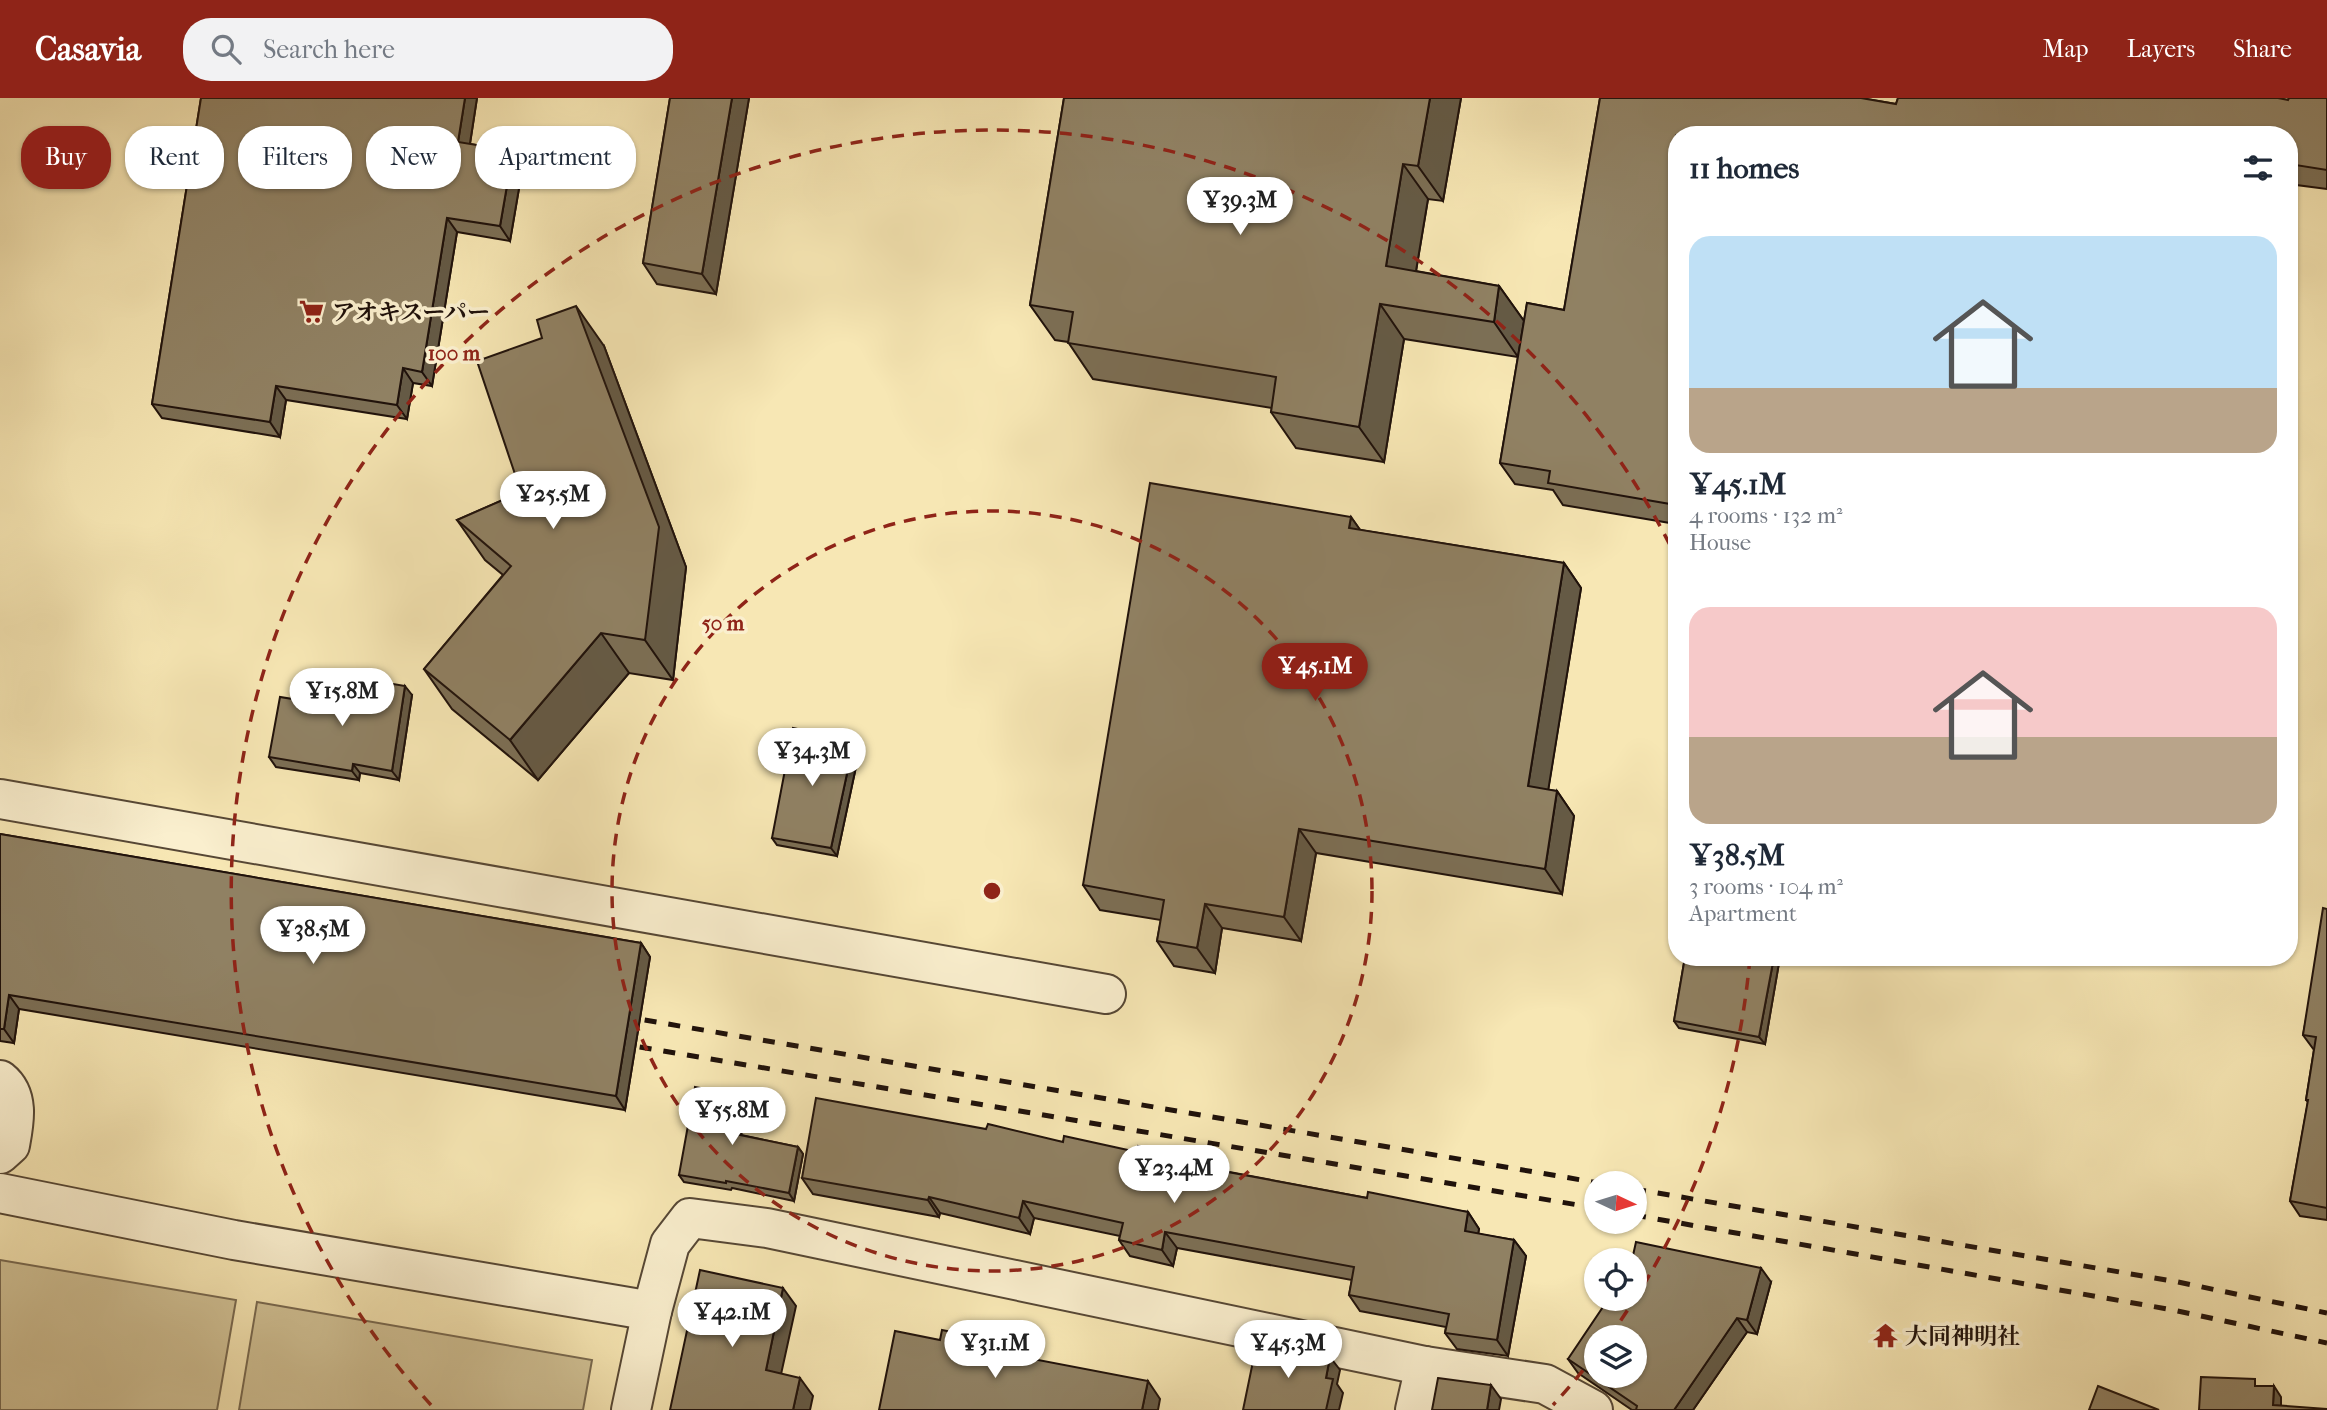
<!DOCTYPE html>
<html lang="en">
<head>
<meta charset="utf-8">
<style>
	body { margin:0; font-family:"IM FELL French Canon","Noto Serif JP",serif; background:#f2f2f3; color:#1f2937; height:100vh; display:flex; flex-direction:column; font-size:26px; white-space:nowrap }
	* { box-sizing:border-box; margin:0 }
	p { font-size:23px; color:#747a83 }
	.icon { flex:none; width:38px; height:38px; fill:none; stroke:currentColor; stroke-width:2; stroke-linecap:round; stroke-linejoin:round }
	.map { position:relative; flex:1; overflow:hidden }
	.drawer { position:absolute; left:1668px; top:28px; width:630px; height:840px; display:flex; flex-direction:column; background:#fff; border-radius:28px; box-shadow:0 2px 5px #0004 }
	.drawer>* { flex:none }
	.guide { position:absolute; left:21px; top:28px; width:665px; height:63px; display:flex; gap:14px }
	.needle { width:46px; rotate:94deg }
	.controls { position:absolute; left:1584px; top:1073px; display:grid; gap:14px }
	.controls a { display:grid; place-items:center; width:63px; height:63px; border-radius:50%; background:#fff; box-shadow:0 2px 5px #0004; font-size:35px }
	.price { position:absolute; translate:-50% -60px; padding:0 16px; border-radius:24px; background:#fff; color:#222; font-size:23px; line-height:46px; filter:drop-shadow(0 2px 4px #0008) }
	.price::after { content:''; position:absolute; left:50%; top:42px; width:21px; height:16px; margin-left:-10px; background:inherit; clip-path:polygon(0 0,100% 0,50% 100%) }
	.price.on { background:#8f2418; color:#fff }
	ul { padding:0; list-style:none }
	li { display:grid; align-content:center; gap:14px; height:371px; padding:0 21px }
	li span { display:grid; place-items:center; height:217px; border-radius:21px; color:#555 }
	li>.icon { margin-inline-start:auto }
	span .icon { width:126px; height:126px; fill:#fffc; stroke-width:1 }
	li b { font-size:30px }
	h2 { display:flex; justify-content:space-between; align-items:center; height:84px; padding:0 21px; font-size:30px }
	.tag { padding:0 24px; border-radius:28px; background:#fff; box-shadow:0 2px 5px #0004; font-size:24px; line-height:63px }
	.tag.on { background:#8f2418; color:#fff }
	header { display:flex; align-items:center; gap:42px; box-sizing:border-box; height:98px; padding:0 35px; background:#8f2418; color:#fff }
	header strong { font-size:33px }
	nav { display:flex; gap:38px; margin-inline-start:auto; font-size:24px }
	.search { width:490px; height:63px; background:#f2f2f3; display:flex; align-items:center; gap:18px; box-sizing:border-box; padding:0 24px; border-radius:28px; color:#747a83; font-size:26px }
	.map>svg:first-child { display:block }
</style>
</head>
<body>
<header>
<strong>Casavia</strong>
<div class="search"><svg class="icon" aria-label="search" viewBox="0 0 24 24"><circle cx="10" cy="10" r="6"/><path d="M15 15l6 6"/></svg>Search here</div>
<nav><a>Map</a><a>Layers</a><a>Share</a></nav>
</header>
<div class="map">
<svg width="2327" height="1312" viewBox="0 0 2327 1312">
	<rect width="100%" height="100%" fill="#f7e7b4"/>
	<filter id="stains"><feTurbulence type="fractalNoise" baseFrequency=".00286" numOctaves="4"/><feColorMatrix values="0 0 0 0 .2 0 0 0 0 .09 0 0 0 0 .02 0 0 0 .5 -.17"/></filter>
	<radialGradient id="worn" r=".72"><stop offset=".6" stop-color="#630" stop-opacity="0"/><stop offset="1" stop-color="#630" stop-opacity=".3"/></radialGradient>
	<g fill="#d2c397" stroke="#796a51" stroke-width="2">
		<polygon points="0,1162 236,1202 217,1312 0,1312"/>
		<polygon points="257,1204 592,1262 583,1312 239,1312"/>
	</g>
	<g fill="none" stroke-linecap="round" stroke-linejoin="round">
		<defs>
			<g id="minor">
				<polyline points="0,701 1106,896"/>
				<path d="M0,982C20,998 14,1025 10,1047L0,1056"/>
				<polyline points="0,1095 234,1142 652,1213"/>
				<polyline points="631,1312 652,1213 670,1146 690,1120 767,1130 1425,1268 1545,1286 1593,1312"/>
				<polyline points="1415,1312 1425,1268"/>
			</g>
		</defs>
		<use href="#minor" stroke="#564735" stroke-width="42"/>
		<use href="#minor" stroke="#faefce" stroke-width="38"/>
		<g stroke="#20120b" stroke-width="5" stroke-dasharray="12 12" stroke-linecap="butt">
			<polyline points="621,918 1599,1085"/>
			<polyline points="616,945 1596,1110"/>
			<polyline points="1634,1091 2178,1184 2327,1215"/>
			<polyline points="1634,1117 2173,1212 2327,1245"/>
		</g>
	</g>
	<g fill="#7c6f55" stroke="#20120b" stroke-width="2">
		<polygon points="201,0 477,0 470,46 513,53 523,67 510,143 457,134 432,288 413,285 407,321 286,302 280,339 162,320 152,306"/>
		<polygon points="670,0 749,0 716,196 657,186 643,165"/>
		<polygon points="1064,0 1461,0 1443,103 1428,101 1416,173 1499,188 1524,223 1527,205 1564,212 1600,0 1861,0 1896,6 1898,0 2278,0 2288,2 2289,0 2327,0 2327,91 2289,86 2289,37 1676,37 1676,426 1563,407 1553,392 1515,386 1500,365 1518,259 1404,241 1384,364 1296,350 1271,314 1272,310 1093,281 1068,244 1055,242 1030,207"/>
		<polygon points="604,248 686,469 673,582 629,575 538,682 452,611 424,571 503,477 485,462 457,422 521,394"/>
		<polygon points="1351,419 1360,432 1564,465 1581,490 1548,692 1557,693 1574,718 1562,796 1316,755 1301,843 1222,830 1215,875 1174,868 1157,843 1161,822 1100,812 1083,787"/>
		<polygon points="412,597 399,682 360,675 359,682 276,669 269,659 342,609"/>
		<polygon points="860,650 837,758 777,747 772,740"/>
		<polygon points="0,736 641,845 650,859 625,1012 19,911 14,945 0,943"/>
		<polygon points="2327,811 2327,1122 2300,1118 2290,1103 2308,1004 2306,1002 2314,952 2303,937"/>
		<polygon points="1685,859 1780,859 1765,946 1679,930 1674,923"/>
		<polygon points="742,998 747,1005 741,1037 798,1049 803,1056 794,1103 732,1090 731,1092 684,1084 679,1077"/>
		<polygon points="986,1031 1187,1066 1367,1100 1468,1114 1479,1131 1478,1136 1514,1142 1526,1158 1508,1258 1457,1251 1445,1235 1446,1229 1360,1213 1349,1197 1352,1182 1177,1150 1173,1168 1130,1158 1119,1142 1120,1138 1034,1120 1030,1136 940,1115 939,1119 813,1096 802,1080"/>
		<polygon points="1771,1184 1757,1236 1747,1234 1693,1312 1632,1312 1578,1275 1568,1261"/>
	</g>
	<g fill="#655a45" stroke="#20120b" stroke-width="2">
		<polygon points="465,0 477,0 468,58 458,44"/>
		<polygon points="732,0 749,0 716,196 702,176"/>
		<polygon points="1430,0 1461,0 1443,103 1418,68"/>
		<polygon points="513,53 523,67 510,143 500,128"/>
		<polygon points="1403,66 1428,101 1411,203 1386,168"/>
		<polygon points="447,120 457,134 432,288 422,274"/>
		<polygon points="1499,188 1524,223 1518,259 1494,224"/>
		<polygon points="1380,206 1404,241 1384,364 1359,329"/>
		<polygon points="576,208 604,248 686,469 673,582 645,542"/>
		<polygon points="403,270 413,285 407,321 397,307"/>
		<polygon points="276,288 286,302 280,339 270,324"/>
		<polygon points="1351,419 1368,443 1349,430"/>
		<polygon points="1564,465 1581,490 1545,712 1528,688"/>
		<polygon points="601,535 629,575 538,682 510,642"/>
		<polygon points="405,588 412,597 399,682 392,673"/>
		<polygon points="854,643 860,650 837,758 831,750"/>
		<polygon points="353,666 360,675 359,682 352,673"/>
		<polygon points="1557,693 1574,718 1562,796 1545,771"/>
		<polygon points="1299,731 1316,755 1301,843 1284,819"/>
		<polygon points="1205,806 1222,830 1215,875 1197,850"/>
		<polygon points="641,845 650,859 625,1012 616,998"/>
		<polygon points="1774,859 1780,859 1765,946 1759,939"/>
		<polygon points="9,897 19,911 14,945 4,931"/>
		<polygon points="742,998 747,1005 740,1043 735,1036"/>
		<polygon points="798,1049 803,1056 794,1103 789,1095"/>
		<polygon points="1181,1057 1192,1073 1179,1065"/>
		<polygon points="929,1099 940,1115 939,1119 928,1102"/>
		<polygon points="1023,1103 1034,1120 1030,1136 1019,1120"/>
		<polygon points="1468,1114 1479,1131 1476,1149 1465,1133"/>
		<polygon points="1165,1134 1177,1150 1173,1168 1162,1152"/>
		<polygon points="1514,1142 1526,1158 1508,1258 1497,1242"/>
		<polygon points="1761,1170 1771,1184 1757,1236 1747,1222"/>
		<polygon points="783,1190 796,1208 778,1290 766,1272"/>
		<polygon points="1737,1220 1747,1234 1693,1312 1674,1312"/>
		<polygon points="987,1241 1000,1258 986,1252"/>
		<polygon points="1330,1259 1340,1272 1337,1286 1343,1295 1339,1312 1326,1312 1326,1280"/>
		<polygon points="800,1280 813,1298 810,1312 793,1312"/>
		<polygon points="1148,1283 1160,1301 1158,1312 1142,1312"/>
		<polygon points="1491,1287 1501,1301 1499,1312 1487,1312"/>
		<polygon points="2274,1288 2281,1299 2281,1312 2273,1307"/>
	</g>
	<g fill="#908163" stroke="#20120b" stroke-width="2" fill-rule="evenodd">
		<polygon points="201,0 465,0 458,44 513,53 500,128 447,120 422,274 403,270 397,307 276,288 270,324 152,306"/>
		<polygon points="670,0 732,0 702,176 643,165"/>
		<polygon points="1064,0 1430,0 1418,68 1403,66 1386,168 1499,188 1494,224 1380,206 1359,329 1271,314 1276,279 1068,245 1073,214 1030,207"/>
		<polygon points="1600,0 1861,0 1896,6 1898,0 2278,0 2288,2 2289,0 2327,0 2327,72 2289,66 2289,37 1676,37 1676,407 1548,385 1550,373 1500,365 1527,205 1564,212"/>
		<polygon points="576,208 659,429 645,542 601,535 510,642 424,571 511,468 457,422 521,394 477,263 542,240 537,222"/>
		<polygon points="1150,385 1351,419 1349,430 1564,465 1528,688 1557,693 1545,771 1299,731 1284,819 1205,806 1197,850 1157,843 1164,802 1083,787"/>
		<polygon points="347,578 405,588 392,673 353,666 352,673 269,659 280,599 342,609"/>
		<polygon points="793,630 854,643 831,750 772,740"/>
		<polygon points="0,736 641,845 616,998 9,897 4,931 0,931"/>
		<polygon points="2323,810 2327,811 2327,1110 2290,1103 2308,1002 2306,1002 2316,939 2303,937"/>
		<polygon points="1685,859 1774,859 1759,939 1674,923"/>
		<polygon points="695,989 742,998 735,1036 798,1049 789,1095 726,1083 726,1085 679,1077"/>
		<polygon points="816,1000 986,1031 988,1026 1063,1044 1064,1038 1137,1054 1138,1048 1181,1057 1179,1065 1367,1100 1368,1094 1468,1114 1465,1133 1514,1142 1497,1242 1445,1235 1449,1216 1349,1197 1354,1169 1165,1134 1162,1152 1119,1142 1123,1125 1023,1103 1019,1120 929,1099 928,1102 802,1080"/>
		<path d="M1636,1144L1761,1170L1747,1222L1737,1220L1674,1312H1636L1637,1308L1568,1261L1609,1200H1634V1162H1632ZM1596,1239H1634V1278H1596Z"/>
		<polygon points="700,1172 783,1190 766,1272 800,1280 793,1312 670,1312"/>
		<polygon points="942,1232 987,1241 986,1252 1148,1283 1142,1312 879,1312 895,1233 940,1242"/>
		<polygon points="1257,1244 1330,1259 1326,1280 1333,1281 1326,1312 1243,1312"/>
		<polygon points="2201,1279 2255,1281 2255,1288 2274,1288 2273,1307 2327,1311 2327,1312 2199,1312"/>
		<polygon points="1438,1280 1491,1287 1487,1312 1432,1312"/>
		<polygon points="2098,1288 2159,1312 2089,1312"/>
	</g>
	<g fill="none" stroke="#8f2418" stroke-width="3.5" stroke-dasharray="12 9">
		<circle cx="992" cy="793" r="380"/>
		<path d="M1750 859A761 761 0 0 1 1612 1235M1596 1256A761 761 0 0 1 1553 1307M431 1307A761 761 0 1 1 1676 459"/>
	</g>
	<defs>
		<symbol id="supermarket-bare" viewBox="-9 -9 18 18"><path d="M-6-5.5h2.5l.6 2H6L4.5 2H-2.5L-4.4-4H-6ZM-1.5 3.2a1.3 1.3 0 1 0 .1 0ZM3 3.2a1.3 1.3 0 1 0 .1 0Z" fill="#8f2418" stroke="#faefce" stroke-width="2.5" paint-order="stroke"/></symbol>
		<symbol id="temple-bare" viewBox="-9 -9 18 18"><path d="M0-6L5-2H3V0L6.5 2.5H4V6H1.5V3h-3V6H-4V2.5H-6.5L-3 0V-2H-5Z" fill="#8f2418" stroke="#faefce" stroke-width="2.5" paint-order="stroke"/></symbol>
	</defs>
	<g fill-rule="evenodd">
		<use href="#supermarket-bare" x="294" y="196" width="35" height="35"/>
		<use href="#temple-bare" x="1868" y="1220" width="35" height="35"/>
	</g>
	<g text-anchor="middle" stroke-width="7" stroke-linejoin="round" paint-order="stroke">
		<g font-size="23" font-weight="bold" fill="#20120b" stroke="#faefce" text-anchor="start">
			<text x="332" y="222">アオキスーパー</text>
			<text x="1905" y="1246">大同神明社</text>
		</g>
	</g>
	<circle cx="992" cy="793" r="10" fill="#8f2418" stroke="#faefce" stroke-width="3.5"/>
	<g font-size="21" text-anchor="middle" font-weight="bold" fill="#8f2418" stroke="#faefce" stroke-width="7" stroke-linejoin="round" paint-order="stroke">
		<text x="454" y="262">100 m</text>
		<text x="723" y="532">50 m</text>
	</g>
	<rect width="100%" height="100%" filter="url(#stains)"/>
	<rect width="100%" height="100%" fill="url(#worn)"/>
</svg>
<div class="controls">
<a><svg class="needle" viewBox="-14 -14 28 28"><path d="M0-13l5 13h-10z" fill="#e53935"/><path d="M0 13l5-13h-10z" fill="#747a83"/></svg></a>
<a><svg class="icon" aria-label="locate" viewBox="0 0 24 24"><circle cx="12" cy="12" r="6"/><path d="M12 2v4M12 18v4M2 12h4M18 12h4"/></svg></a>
<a><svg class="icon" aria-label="layers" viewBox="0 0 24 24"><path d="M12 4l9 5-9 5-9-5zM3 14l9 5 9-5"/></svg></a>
</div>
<b class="price" style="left:1240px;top:139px">¥39.3M</b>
<b class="price" style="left:553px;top:433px">¥25.5M</b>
<b class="price on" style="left:1315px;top:605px">¥45.1M</b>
<b class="price" style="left:342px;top:630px">¥15.8M</b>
<b class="price" style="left:812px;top:690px">¥34.3M</b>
<b class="price" style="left:313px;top:868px">¥38.5M</b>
<b class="price" style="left:732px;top:1049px">¥55.8M</b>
<b class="price" style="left:1174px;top:1107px">¥23.4M</b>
<b class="price" style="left:732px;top:1251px">¥42.1M</b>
<b class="price" style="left:995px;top:1282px">¥31.1M</b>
<b class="price" style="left:1288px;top:1282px">¥45.3M</b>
<div class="guide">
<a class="tag on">Buy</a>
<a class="tag">Rent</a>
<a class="tag">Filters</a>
<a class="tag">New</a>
<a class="tag">Apartment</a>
</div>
<section class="drawer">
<h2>11 homes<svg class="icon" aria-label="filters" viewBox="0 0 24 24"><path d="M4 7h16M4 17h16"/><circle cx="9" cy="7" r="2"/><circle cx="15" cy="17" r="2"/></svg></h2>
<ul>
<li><span style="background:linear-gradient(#bfe0f5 70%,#b9a48a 0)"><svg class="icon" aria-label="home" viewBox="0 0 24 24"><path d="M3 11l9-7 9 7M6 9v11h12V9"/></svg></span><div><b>¥45.1M</b><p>4 rooms · 132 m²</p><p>House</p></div></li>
<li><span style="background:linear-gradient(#f6c9c9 60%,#b9a48a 0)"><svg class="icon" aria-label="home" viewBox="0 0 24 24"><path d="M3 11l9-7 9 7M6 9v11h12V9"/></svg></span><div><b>¥38.5M</b><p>3 rooms · 104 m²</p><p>Apartment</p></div></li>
</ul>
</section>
</div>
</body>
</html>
